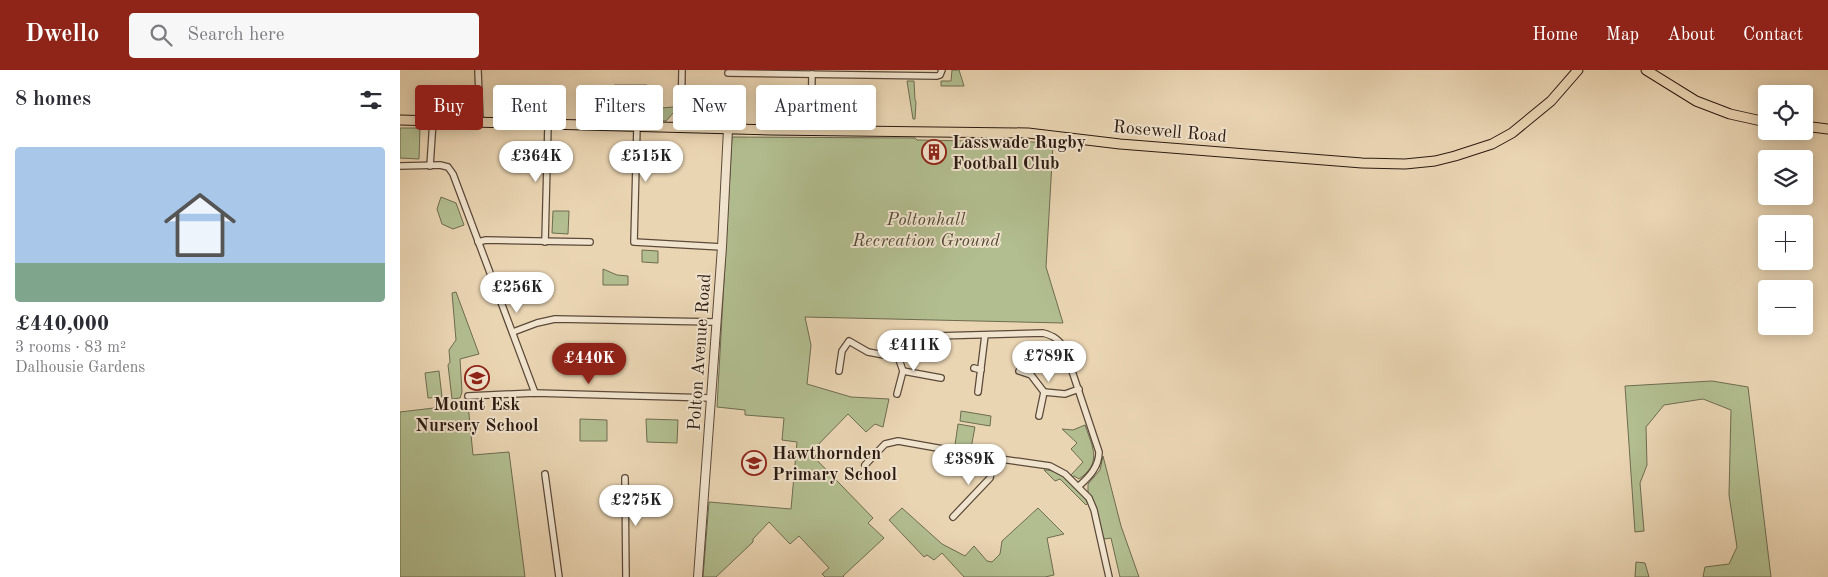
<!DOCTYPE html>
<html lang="en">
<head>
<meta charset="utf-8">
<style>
	body { margin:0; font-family:"Old Standard TT",serif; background:#f7f7f7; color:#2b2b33; height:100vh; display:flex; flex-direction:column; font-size:19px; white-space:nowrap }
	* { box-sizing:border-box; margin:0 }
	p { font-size:16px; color:#7c7c81 }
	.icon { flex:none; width:28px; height:28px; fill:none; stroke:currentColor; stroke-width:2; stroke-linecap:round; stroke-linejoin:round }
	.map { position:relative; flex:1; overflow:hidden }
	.details { display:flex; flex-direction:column; background:#fff; width:400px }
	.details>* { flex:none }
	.guide { position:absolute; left:15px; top:15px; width:475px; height:45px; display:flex; gap:10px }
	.controls { position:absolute; left:1358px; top:15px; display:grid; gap:10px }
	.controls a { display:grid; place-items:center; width:55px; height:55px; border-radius:5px; background:#fff; box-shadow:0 2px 12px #0003; font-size:25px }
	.price { position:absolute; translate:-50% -42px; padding:0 11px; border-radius:18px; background:#fff; color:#222; font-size:16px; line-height:32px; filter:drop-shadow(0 1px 2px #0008) }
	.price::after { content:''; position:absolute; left:50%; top:30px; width:15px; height:11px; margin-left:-8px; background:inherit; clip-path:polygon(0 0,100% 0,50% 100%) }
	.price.current { background:#8f2418; color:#fff }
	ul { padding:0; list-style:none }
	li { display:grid; align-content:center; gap:10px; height:265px; padding:0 15px }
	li+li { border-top:1px solid #e1e1e2 }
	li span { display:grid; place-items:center; height:155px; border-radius:5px; color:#555 }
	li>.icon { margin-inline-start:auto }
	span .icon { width:90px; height:90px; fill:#fffc; stroke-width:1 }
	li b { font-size:21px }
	h2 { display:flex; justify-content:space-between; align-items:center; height:60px; padding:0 15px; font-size:21px }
	.chip { padding:0 18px; border-radius:5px; background:#fff; box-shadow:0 2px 12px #0003; font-size:18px; line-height:45px }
	.chip.current { background:#8f2418; color:#fff }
	header { display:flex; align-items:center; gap:30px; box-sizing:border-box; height:70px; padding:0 25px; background:#8f2418; color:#fff }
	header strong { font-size:24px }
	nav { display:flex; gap:28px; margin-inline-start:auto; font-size:18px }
	.search { width:350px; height:45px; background:#f7f7f7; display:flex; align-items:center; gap:12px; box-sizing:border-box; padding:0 18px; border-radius:5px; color:#7c7c81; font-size:19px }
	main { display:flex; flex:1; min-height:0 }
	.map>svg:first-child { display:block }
</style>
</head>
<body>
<header>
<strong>Dwello</strong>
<div class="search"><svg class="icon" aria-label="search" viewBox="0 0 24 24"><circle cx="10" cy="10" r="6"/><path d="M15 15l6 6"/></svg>Search here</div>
<nav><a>Home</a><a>Map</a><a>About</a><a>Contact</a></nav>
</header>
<main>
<section class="details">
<h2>8 homes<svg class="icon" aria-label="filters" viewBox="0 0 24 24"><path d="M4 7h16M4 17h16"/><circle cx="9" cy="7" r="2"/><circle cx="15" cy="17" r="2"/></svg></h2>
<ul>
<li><span style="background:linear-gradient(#a9c7e8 75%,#7fa58c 0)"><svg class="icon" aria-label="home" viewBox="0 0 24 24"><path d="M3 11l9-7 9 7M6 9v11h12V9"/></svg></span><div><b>£440,000</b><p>3 rooms · 83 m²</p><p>Dalhousie Gardens</p></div></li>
</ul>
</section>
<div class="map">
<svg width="1428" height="507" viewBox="0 0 1428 507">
	<rect width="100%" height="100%" fill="#ead5b3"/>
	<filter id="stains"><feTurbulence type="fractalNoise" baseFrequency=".004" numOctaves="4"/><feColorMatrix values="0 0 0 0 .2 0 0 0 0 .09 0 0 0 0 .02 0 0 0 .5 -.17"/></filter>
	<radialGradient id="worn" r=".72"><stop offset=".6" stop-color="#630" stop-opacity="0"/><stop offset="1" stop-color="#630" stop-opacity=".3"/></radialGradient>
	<g fill="#b2be90" stroke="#6e6c51">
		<polygon points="552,0 559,0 564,16 541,16 541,11 551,11"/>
		<polygon points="507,11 514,11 515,30 516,32 515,49 513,49"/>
		<polygon points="214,15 247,15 248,32 214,32"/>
		<polygon points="254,28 255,28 255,33 261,33 261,38 274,37 274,42 266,51 254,50"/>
		<polygon points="288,30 321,30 324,45 315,45 315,51 295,51 288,42"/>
		<polygon points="0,58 20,58 19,89 0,88"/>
		<polygon points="332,67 515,68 517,70 570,71 568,68 648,73 649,74 653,75 646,197 663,253 405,247 411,275 407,314 451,327 489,329 483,357 475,354 466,362 448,344 410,383 473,448 468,453 484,468 443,506 444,507 425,507 422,504 429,498 399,466 390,474 369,452 353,469 353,472 316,507 303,507 309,432 391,439 397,372 382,370 384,348 345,345 345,340 317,337"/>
		<polygon points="41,127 56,133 64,155 53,159 42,154 37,139"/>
		<polygon points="153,141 169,141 168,164 152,163"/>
		<polygon points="242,180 258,181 258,193 242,192"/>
		<polygon points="203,199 217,205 228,206 228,215 203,215"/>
		<polygon points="56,222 79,284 60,289 62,322 60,328 52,329 48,295 50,292 49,280 56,270 52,223"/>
		<polygon points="39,301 42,327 28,328 25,303"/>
		<polygon points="1312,311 1348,317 1371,507 1303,507 1305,497 1329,494 1337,477 1329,425 1331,340 1303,329 1264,335 1246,357 1247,395 1240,413 1244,461 1235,462 1225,316"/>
		<polygon points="68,334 73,385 109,382 125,507 0,507 0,342"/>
		<polygon points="561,341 591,346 590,356 560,351"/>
		<polygon points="180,349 207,350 207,371 180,371"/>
		<polygon points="246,349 278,350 277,373 247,372"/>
		<polygon points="558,354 575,357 571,378 555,375"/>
		<path d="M685,355C693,378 702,393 679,409L674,406L672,407L671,405L683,392L671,379L677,373L662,359L673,360Z"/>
		<polygon points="703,386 721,456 739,507 720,507 711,468 705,469 702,466 688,423 688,414 700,400"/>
		<path d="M644,400C662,399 679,419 688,433L686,435L660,409L655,411Z"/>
		<polygon points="502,438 542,474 565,486 574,476 587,491 592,492 600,484 602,471 638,438 664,464 647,468 654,505 645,507 564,507 542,483 534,490 527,485 524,487 489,450"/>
		<polygon points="1236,492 1245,493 1249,507 1235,507"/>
	</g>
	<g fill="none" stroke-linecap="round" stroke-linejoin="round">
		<defs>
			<g id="minor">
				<polyline points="78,0 80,51"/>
				<polyline points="328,3 537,6 540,5 542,0"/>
				<polyline points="237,56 234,172 322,177"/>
				<polyline points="281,57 282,0"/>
				<polyline points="411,60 412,4"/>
				<polyline points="0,96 40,95 48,97 53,104 135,323"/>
				<polyline points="30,96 33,51"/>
				<polyline points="78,172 86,170 190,172"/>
				<polyline points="145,172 148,55"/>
				<polyline points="113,262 137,253 155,249 316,252"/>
				<polyline points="496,281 503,301 497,324"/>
				<polyline points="574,298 581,300"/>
				<path d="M439,301L442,281L449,271L468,282L484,285L535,266L643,263C654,266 660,270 665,280L699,382C699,397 689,407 679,416"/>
				<polyline points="503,301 541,308"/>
				<polyline points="619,301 631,305 644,322 639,346"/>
				<polyline points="578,322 585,265"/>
				<polyline points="644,322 665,324 679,319"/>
				<polyline points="68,326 135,323 311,328"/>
				<polyline points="465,395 485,374 498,371 594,388 650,396 665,404 689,428 694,440 709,507"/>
				<polyline points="145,404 159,507"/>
				<polyline points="225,408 226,507"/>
				<polyline points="553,447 590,408 594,388"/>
			</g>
			<polyline id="tertiary" points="298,507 322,177 328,59"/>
			<g id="primary">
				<polyline points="1246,0 1296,31 1330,44 1366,52"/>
				<polyline points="0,50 371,60 628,63 720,74 962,93 1005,94 1035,91 1055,86 1092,74 1112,63 1151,31 1178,0"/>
				<polyline points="1404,56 1428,59"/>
			</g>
		</defs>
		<use href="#minor" stroke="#5b493a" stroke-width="8"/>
		<use href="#tertiary" stroke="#5b493a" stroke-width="10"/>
		<use href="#primary" stroke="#2b1a12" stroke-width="11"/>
		<use href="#minor" stroke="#f1e4ce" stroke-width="5.5"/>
		<use href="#tertiary" stroke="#f1e4ce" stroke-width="8"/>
		<use href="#primary" stroke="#ead5b3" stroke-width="9"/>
	</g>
	<defs>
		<symbol id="building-ring" viewBox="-11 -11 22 22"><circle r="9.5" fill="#f1e4ce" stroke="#8f2418" stroke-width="1.5"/><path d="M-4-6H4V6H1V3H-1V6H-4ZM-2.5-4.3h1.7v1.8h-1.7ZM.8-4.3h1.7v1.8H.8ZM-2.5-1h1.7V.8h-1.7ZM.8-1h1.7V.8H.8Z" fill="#8f2418"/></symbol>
		<symbol id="school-ring" viewBox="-11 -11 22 22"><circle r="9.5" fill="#f1e4ce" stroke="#8f2418" stroke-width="1.5"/><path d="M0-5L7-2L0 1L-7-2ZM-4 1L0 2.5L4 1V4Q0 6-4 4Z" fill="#8f2418"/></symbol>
	</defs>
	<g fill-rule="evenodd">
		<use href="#building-ring" x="520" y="68" width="28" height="28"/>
		<use href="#school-ring" x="63" y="294" width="28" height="28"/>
		<use href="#school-ring" x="340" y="379" width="28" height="28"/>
	</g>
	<g text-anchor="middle" stroke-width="4" stroke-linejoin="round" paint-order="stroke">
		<g font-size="18" fill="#2b1a12" stroke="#f1e4ce">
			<text transform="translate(770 61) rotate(5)" y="6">Rosewell Road</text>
			<text transform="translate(299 282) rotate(-86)" y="6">Polton Avenue Road</text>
		</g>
		<g font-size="18" font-weight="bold" fill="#2b1a12" stroke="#f1e4ce" text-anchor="start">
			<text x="552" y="78">Lasswade Rugby<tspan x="552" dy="21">Football Club</tspan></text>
			<text x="77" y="340" text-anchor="middle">Mount Esk<tspan x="77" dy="21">Nursery School</tspan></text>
			<text x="372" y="389">Hawthornden<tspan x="372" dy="21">Primary School</tspan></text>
		</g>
		<g font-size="18" font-style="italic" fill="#544b38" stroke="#f1e4ce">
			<text x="526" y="155">Poltonhall<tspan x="526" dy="21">Recreation Ground</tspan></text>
		</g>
	</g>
	<rect width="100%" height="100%" filter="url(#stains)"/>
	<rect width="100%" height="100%" fill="url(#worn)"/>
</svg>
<div class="controls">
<a><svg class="icon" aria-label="locate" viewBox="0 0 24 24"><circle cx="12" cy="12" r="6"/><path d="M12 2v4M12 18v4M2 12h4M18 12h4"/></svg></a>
<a><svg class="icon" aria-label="layers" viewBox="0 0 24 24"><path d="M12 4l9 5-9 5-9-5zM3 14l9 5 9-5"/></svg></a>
<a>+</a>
<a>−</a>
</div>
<b class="price" style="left:136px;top:113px">£364K</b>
<b class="price" style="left:246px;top:113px">£515K</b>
<b class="price" style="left:117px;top:244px">£256K</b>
<b class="price" style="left:514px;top:302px">£411K</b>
<b class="price" style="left:649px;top:313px">£789K</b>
<b class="price current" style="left:189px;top:315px">£440K</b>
<b class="price" style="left:569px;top:416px">£389K</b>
<b class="price" style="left:236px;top:457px">£275K</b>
<div class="guide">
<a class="chip current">Buy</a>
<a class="chip">Rent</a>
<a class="chip">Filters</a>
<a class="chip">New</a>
<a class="chip">Apartment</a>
</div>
</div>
</main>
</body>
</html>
